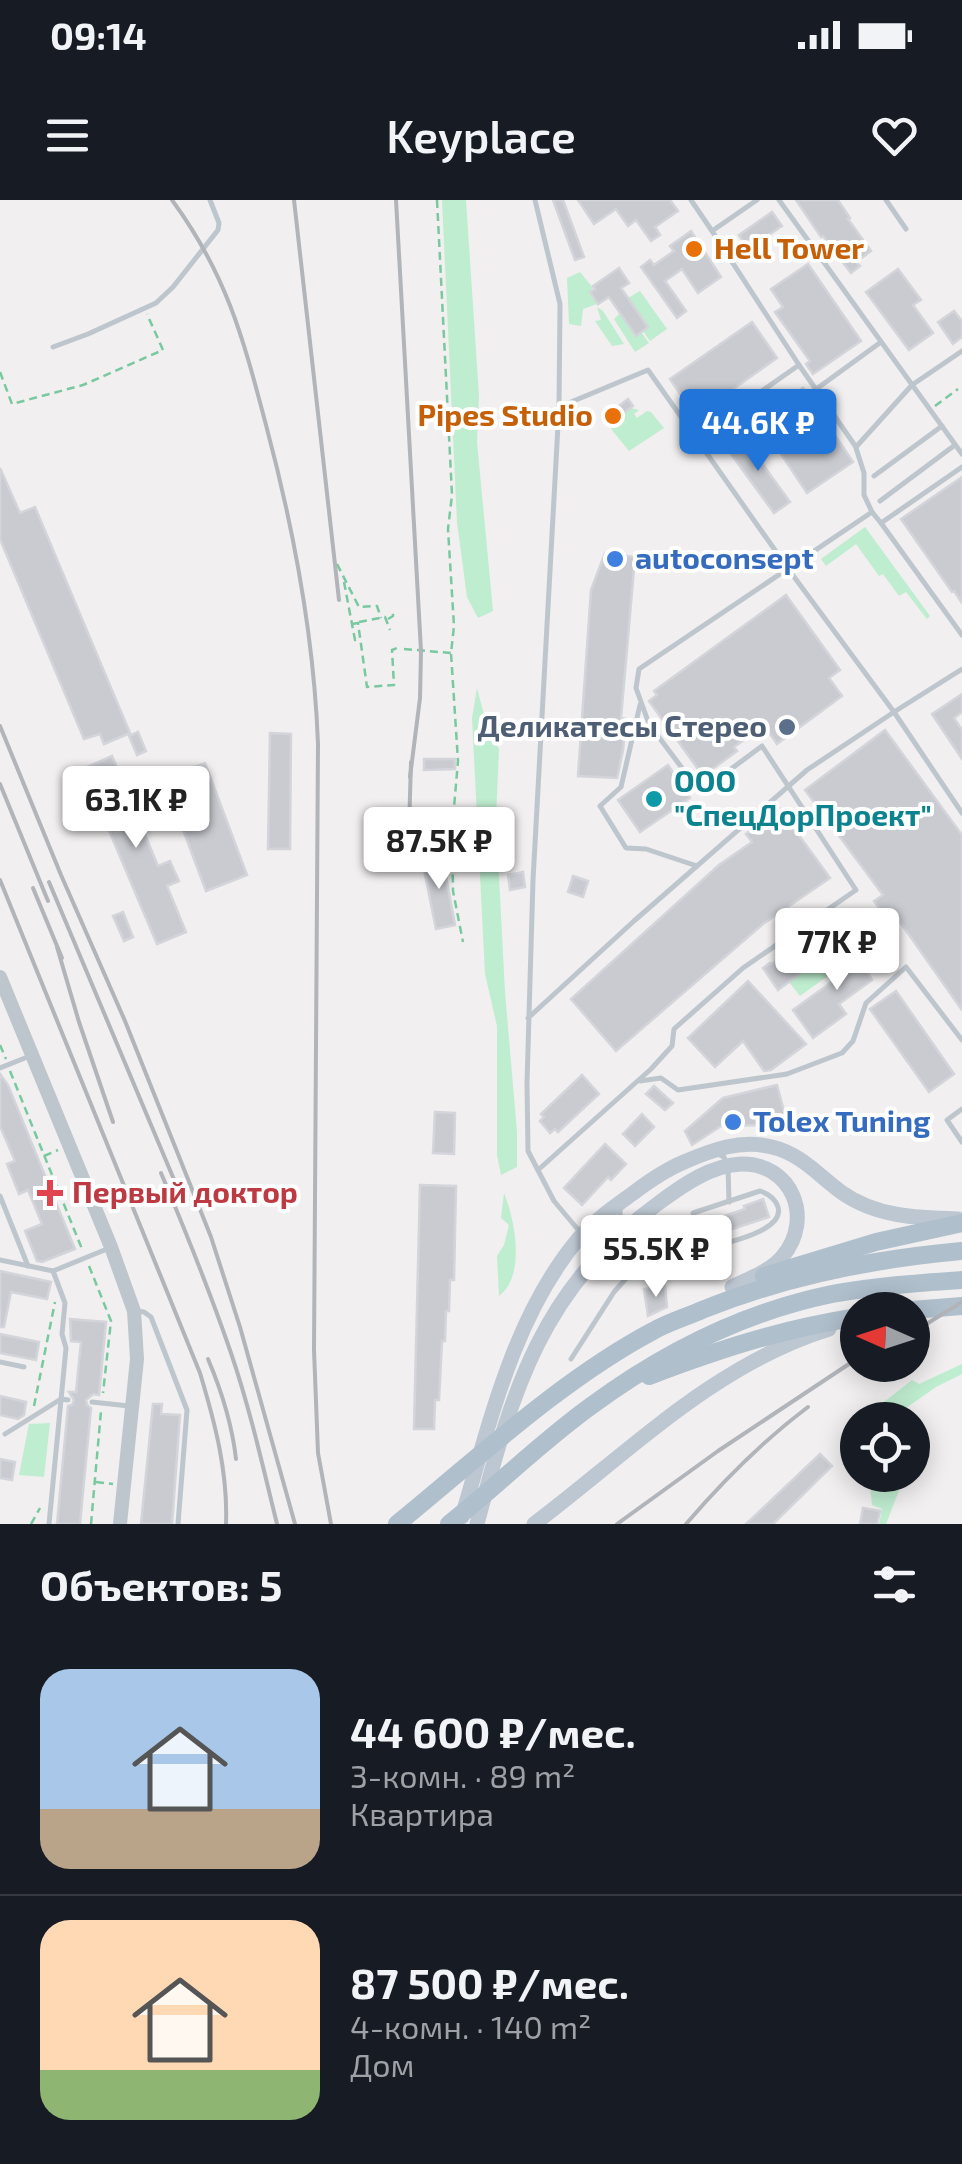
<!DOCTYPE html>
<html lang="ru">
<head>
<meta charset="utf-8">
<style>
	body { margin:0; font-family:"Exo 2",sans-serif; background:#20242c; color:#f1f3f6; height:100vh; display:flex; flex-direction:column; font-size:38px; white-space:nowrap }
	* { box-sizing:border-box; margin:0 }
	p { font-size:32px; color:#9ea1a6 }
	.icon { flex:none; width:55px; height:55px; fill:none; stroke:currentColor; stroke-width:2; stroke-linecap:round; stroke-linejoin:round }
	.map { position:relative; height:1324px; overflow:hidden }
	.sheet { display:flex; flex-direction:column; background:#171b24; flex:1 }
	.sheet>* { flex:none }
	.needle { width:65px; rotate:273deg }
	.buttons { position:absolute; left:840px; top:1092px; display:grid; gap:20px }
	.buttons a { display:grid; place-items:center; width:90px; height:90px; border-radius:50%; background:#171b24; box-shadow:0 5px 25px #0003; font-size:50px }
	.price { position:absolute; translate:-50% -85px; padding:0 22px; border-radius:10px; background:#fff; color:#222; font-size:32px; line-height:65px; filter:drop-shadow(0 2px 5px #0008) }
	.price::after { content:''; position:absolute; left:50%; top:60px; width:30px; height:22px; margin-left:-15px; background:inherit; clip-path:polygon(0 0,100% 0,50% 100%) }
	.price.current { background:#2175d9; color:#fff }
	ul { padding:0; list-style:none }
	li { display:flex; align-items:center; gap:30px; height:250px; padding:0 40px }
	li+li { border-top:2px solid #363941 }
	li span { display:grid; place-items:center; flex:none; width:280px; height:200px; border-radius:30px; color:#555 }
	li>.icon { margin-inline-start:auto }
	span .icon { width:120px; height:120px; fill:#fffc; stroke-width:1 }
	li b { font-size:42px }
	h2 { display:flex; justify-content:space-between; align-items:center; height:120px; padding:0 40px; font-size:42px }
	.status { display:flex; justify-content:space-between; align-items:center; height:70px; padding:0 50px; background:#171b24; direction:ltr }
	.status svg { height:28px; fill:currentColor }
	header { display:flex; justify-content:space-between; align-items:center; height:130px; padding:0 40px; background:#171b24; font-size:45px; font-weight:600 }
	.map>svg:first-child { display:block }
</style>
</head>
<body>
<div class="status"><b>09:14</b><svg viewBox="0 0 49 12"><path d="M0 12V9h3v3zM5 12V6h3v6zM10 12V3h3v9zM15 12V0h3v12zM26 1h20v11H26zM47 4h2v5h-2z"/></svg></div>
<header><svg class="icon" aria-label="menu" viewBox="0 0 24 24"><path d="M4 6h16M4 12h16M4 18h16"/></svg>Keyplace<svg class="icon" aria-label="heart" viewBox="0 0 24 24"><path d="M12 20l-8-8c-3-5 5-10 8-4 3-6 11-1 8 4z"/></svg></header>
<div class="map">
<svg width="962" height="1324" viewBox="0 0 962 1324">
	<rect width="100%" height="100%" fill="#f1efef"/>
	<g fill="#bfedd0">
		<polygon points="442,0 466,0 479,196 477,242 493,411 478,418 467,397 457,322"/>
		<polygon points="580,72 593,88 589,93 597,104 583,109 581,126 569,124 567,78"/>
		<polygon points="640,91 667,129 650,141 643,131 648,127 628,98"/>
		<polygon points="597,107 603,111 624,144 612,146 595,121 601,120"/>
		<polygon points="620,113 635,135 641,132 649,143 635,152 614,119"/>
		<polygon points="631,208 639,210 634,214 637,218 647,211 651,212 664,228 629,251 608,225"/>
		<polygon points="865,327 930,416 927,419 906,392 899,396 883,374 879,376 856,344 826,366 821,359"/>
		<polygon points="477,488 488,530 499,549 496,619 505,792 517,932 517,967 501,975 497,955 497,826 485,774 472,518"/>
		<polygon points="825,756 836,770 800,796 789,782"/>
		<path d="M504,993C515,1020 526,1076 499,1096L497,1056L504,1045L509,1025L501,1018Z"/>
		<polygon points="962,1164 962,1174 936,1187 906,1208 912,1220 872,1220 870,1213 912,1180 919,1184"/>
		<polygon points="50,1223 44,1277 19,1275 29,1224"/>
		<polygon points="869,1275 905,1275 886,1324 879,1324 882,1309 872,1305"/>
	</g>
	<g fill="#c9cbd1" stroke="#d3d5da" stroke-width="2.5">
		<polygon points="553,0 563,0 584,57 575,60"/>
		<polygon points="578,0 670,0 678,11 655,27 660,35 651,41 636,20 628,26 616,9 594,24"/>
		<polygon points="796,0 838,0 850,18 848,19 871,51 856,62 860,66 851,73 823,36 821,37"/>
		<polygon points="772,12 782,26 748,49 739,35"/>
		<polygon points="691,31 721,77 698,93 682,69 665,81 686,111 677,118 641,67 650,60 654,65 674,51 670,46"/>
		<polygon points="808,64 861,141 813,174 806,164 810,161 775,112 783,107 771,89"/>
		<polygon points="619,68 629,83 621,88 648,127 636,136 609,97 598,104 590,92 595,89 593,86"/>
		<polygon points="898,69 921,100 913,105 933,133 909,150 866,92"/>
		<polygon points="954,111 962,121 962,137 953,144 938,122"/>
		<polygon points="752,122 777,158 695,216 670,179"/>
		<polygon points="803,188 853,262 807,293 757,218"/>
		<polygon points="628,199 633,206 608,225 603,218"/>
		<polygon points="742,236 790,302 774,313 726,247"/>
		<polygon points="0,268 20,313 35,307 130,533 104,544 100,534 84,539 0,339"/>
		<polygon points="962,277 962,403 954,391 952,392 901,319"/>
		<polygon points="605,353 635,357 621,518 626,519 623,550 617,578 578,576 591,390"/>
		<polygon points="786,395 840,470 829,478 842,496 777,544 764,525 734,547 737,551 703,576 649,501 657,495 654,491"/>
		<polygon points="962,494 962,512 954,518 962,530 962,559 932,514"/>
		<polygon points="885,530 962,635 962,810 900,722 893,727 874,701 883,695 805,590"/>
		<polygon points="138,532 146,551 137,555 129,536"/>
		<polygon points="270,533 291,534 290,649 268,649"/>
		<polygon points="112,556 158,666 170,661 179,681 167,686 186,732 157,744 83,569"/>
		<polygon points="424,559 455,559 455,569 424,570"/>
		<polygon points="205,563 247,675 206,691 164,579"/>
		<polygon points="668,565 690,598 640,632 618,600"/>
		<polygon points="779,608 830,678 763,724 616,851 571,799 719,665 752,642 746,634"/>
		<polygon points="442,655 455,725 436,729 422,659"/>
		<polygon points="523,672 525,687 510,690 508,675"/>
		<polygon points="573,676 588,681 583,697 568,692"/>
		<polygon points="846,711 856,725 834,741 837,746 778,790 763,768 770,763 772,764"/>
		<polygon points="123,712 133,737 124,741 113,716"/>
		<polygon points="872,746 883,762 868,773 872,780 839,804 846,814 813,838 793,810 833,781 829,775"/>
		<polygon points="748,781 806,844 771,870 764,871 743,841 715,867 688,838"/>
		<polygon points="896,791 954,874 929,892 870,809"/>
		<polygon points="0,874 8,885 75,1049 42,1062 37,1061 25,1031 42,1024 28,990 19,994 7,964 15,961 0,926"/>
		<polygon points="582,875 599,894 558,932 555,929 550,933 540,921 544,917 541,914"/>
		<polygon points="777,885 789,930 778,933 770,928 757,925 721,926 692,945 685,931 723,898"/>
		<polygon points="654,886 673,903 665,910 646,894"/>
		<polygon points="435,912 455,913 454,954 433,953"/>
		<polygon points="642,914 654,927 635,946 623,934"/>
		<polygon points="605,944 626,964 611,980 608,977 582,1005 564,988"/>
		<polygon points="420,985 456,986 454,1080 450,1080 449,1111 446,1111 445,1141 442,1141 439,1200 435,1200 434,1229 414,1229"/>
		<polygon points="763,999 769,1017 708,1037 703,1023 745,1009 744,1006"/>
		<polygon points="0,1071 51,1082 47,1099 11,1092 4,1127 0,1127"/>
		<polygon points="665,1086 667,1107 648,1116 644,1089"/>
		<polygon points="70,1119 106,1122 99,1195 93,1194 86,1200 87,1205 91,1208 80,1324 57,1324 68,1206 72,1205 74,1200 69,1192 76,1192 81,1142 71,1141"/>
		<polygon points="0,1134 39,1142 36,1160 0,1153"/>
		<polygon points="0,1196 26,1202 24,1215 18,1219 0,1215"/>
		<polygon points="153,1204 162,1204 161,1214 180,1215 172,1324 141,1324"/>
		<polygon points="820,1254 832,1266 773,1324 746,1324"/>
		<polygon points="0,1259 15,1262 12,1280 0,1278"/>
		<polygon points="863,1308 880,1311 877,1324 860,1324"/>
	</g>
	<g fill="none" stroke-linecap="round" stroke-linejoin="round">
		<g stroke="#78c9a0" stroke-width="2.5" stroke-dasharray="8 5" stroke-linecap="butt">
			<polyline points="437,0 452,295 448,329 454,426 451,453 458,561 452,631 453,691 463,742"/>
			<polyline points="0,172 12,204 83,185 163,150 147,114"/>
			<polyline points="935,206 958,189"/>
			<polyline points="337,364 359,407 377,406 381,418"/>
			<polyline points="344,382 355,440 358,439"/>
			<polyline points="388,419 393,416 393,409"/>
			<polyline points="359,422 385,417 390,430"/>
			<polyline points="352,424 358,423 367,487 394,485 392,450 397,448"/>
			<polyline points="404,449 451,453"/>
			<polyline points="0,845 6,859"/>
			<polyline points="10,871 82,1049"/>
			<polyline points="44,956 58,950"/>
			<polyline points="89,1066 111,1121 103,1193"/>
			<polyline points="34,1206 55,1102"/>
			<polyline points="96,1282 113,1284"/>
			<polyline points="31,1324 40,1308"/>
			<polyline points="91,1324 101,1211"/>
		</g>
		<g stroke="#bec6cd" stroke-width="5">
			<polyline points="535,0 560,104 559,207"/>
			<polyline points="691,0 712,31"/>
			<polyline points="757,0 712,31 799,165 856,247 912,185 962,151"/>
			<polyline points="779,0 962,254"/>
			<polyline points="886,0 906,29"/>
			<polyline points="53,147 88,134 156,103 173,87 218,30 219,23 210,0"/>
			<polyline points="815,190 881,142"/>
			<polyline points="696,237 799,165"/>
			<polyline points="856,248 864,273 864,295 872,312"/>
			<polyline points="874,276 942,226"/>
			<polyline points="880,301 955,245"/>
			<polyline points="881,323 962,435"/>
			<polyline points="962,469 894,512 962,613"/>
			<polyline points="640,505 621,587 600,606 626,648 646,649 697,666"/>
			<polyline points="528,818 634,721 807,570 894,512 789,370 648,170 559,207 533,680 527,883 528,951 554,1001 580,1032"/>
			<polyline points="0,868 30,856"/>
			<polyline points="640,881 661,878 678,890 787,874 842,853 853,841 866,803 906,767 962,840"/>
			<polyline points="962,909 947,920 962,942"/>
			<polyline points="718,954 724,957 728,966 729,1002"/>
			<polyline points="538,970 651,869 672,846 674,829 743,768 856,690 762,546 700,592 649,524 636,488 639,469 872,312 881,323 962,267"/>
			<path d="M760,991C769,994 775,998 778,1007C785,1032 723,1043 705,1049L693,1013Z"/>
			<polyline points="0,996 28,1066"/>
			<polyline points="620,1006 620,1032 638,1065"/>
			<polyline points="0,1060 53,1071 107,1049"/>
			<polyline points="135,1111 144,1112 151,1117 187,1210 178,1324"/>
			<polyline points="571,1159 614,1092 638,1065 651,1081"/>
			<polyline points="0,1162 24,1167"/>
			<polyline points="92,1202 129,1206"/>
			<polyline points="5,1234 61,1199 68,1200"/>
			<polyline points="49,1324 66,1148 62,1134 65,1103 53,1071"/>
		</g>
		<polyline stroke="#bec6cd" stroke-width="14" points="0,777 111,1047 134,1111 137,1159 120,1324"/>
		<g stroke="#bdc7d2" stroke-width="15">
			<path d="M462,1317C490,1222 514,1115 579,1038C594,1021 614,1007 632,994C649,981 665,970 684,962C712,950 740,939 772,947C801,954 818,975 841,992C876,1017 917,1018 958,1019"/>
			<path d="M477,1324C513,1189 541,1088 660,1002C683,985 712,965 741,964C792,963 814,1018 783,1056C771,1071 748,1079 732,1087"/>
			<path d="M534,1324C627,1254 715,1164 829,1129"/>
		</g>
		<g stroke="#afbfcc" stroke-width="18">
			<polyline points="764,1076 876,1042 962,1023"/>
			<polyline points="912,1110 962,1106"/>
			<path d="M649,1176C720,1149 781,1129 858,1117"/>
			<path d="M397,1324C478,1258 561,1180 653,1131C669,1122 686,1117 702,1110C786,1076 872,1059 962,1051"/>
			<path d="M449,1324C497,1286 541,1242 591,1206C663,1153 744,1112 832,1094C875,1086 919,1083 962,1080"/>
		</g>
		<g stroke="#b1b4b9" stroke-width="4">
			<path d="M172,0C227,75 243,138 266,225C294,330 314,435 318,544L314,1150L318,1253L331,1324"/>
			<polyline points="294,0 339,400"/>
			<polyline points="396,0 421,451 420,498 410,577"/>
			<polyline points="0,526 61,675 125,821 211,1037 240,1127 295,1324"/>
			<polyline points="0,584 48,701"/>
			<polyline points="408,662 411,562"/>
			<path d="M0,680L200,1173C215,1223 228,1272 226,1324"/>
			<polyline points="49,682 175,982"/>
			<polyline points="33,688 62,758"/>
			<polyline points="57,747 79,822 113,922"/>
			<path d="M161,973C186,1032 210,1092 231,1153C250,1209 263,1267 277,1324"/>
			<polyline points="912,1133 962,1102"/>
			<path d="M208,1159C222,1192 232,1224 236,1259"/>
			<polyline points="617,1324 718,1251 858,1158"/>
			<path d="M686,1324C722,1282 764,1240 808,1207"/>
		</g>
	</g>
	<g fill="#e8710a" stroke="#fff" stroke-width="4">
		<circle cx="694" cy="49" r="10"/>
		<circle cx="613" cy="216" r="10"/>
	</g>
	<g fill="#3f7fe0" stroke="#fff" stroke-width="4">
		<circle cx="615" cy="359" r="10"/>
		<circle cx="733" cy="922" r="10"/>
	</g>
	<circle fill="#5c6f8a" stroke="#fff" stroke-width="4" cx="787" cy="527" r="10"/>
	<circle fill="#0f9aa8" stroke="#fff" stroke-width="4" cx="654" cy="599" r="10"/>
	<path fill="#e0444e" stroke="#fff" stroke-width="4" d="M45 978h10v10h10v10h-10v10h-10v-10h-10v-10h10z"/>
	<g text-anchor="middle" stroke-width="8" stroke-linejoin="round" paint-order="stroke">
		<g font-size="30" font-weight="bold" fill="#c56008" stroke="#fff" text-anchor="start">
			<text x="714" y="59">Hell Tower</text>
			<text x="593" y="226" text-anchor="end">Pipes Studio</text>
		</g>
		<g font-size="30" font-weight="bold" fill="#366cbe" stroke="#fff" text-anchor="start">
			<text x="635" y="369">autoconsept</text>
			<text x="753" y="932">Tolex Tuning</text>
		</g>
		<g font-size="30" font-weight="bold" fill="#4e5e75" stroke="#fff" text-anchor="end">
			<text x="767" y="537">Деликатесы Стерео</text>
		</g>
		<g font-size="30" font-weight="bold" fill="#0d838f" stroke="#fff" text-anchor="start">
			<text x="674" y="592">ООО<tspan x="674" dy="34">"СпецДорПроект"</tspan></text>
		</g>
		<g font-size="30" font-weight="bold" fill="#be3a42" stroke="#fff" text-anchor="start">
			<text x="72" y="1003">Первый доктор</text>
		</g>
	</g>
</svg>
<div class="buttons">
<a><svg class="needle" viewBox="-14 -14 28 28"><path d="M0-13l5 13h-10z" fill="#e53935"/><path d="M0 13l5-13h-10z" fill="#9ea1a6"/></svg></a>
<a><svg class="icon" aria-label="locate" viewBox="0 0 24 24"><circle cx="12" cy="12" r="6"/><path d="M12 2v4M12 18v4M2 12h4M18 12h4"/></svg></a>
</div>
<b class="price current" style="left:758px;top:274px">44.6K ₽</b>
<b class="price" style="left:136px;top:651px">63.1K ₽</b>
<b class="price" style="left:439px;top:692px">87.5K ₽</b>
<b class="price" style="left:837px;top:793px">77K ₽</b>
<b class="price" style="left:656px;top:1100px">55.5K ₽</b>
</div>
<section class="sheet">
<h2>Объектов: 5<svg class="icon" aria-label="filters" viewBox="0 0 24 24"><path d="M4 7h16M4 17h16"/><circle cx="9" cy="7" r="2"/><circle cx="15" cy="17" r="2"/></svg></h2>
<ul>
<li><span style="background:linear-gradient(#a9c7e8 70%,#b9a48a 0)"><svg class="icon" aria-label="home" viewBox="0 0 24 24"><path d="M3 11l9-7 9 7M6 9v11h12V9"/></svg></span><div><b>44 600 ₽/мес.</b><p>3-комн. · 89 m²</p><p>Квартира</p></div></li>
<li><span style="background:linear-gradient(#ffd9b3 75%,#8fb573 0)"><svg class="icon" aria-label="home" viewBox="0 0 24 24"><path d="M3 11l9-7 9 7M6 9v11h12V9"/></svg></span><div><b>87 500 ₽/мес.</b><p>4-комн. · 140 m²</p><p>Дом</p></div></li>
</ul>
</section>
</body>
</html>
